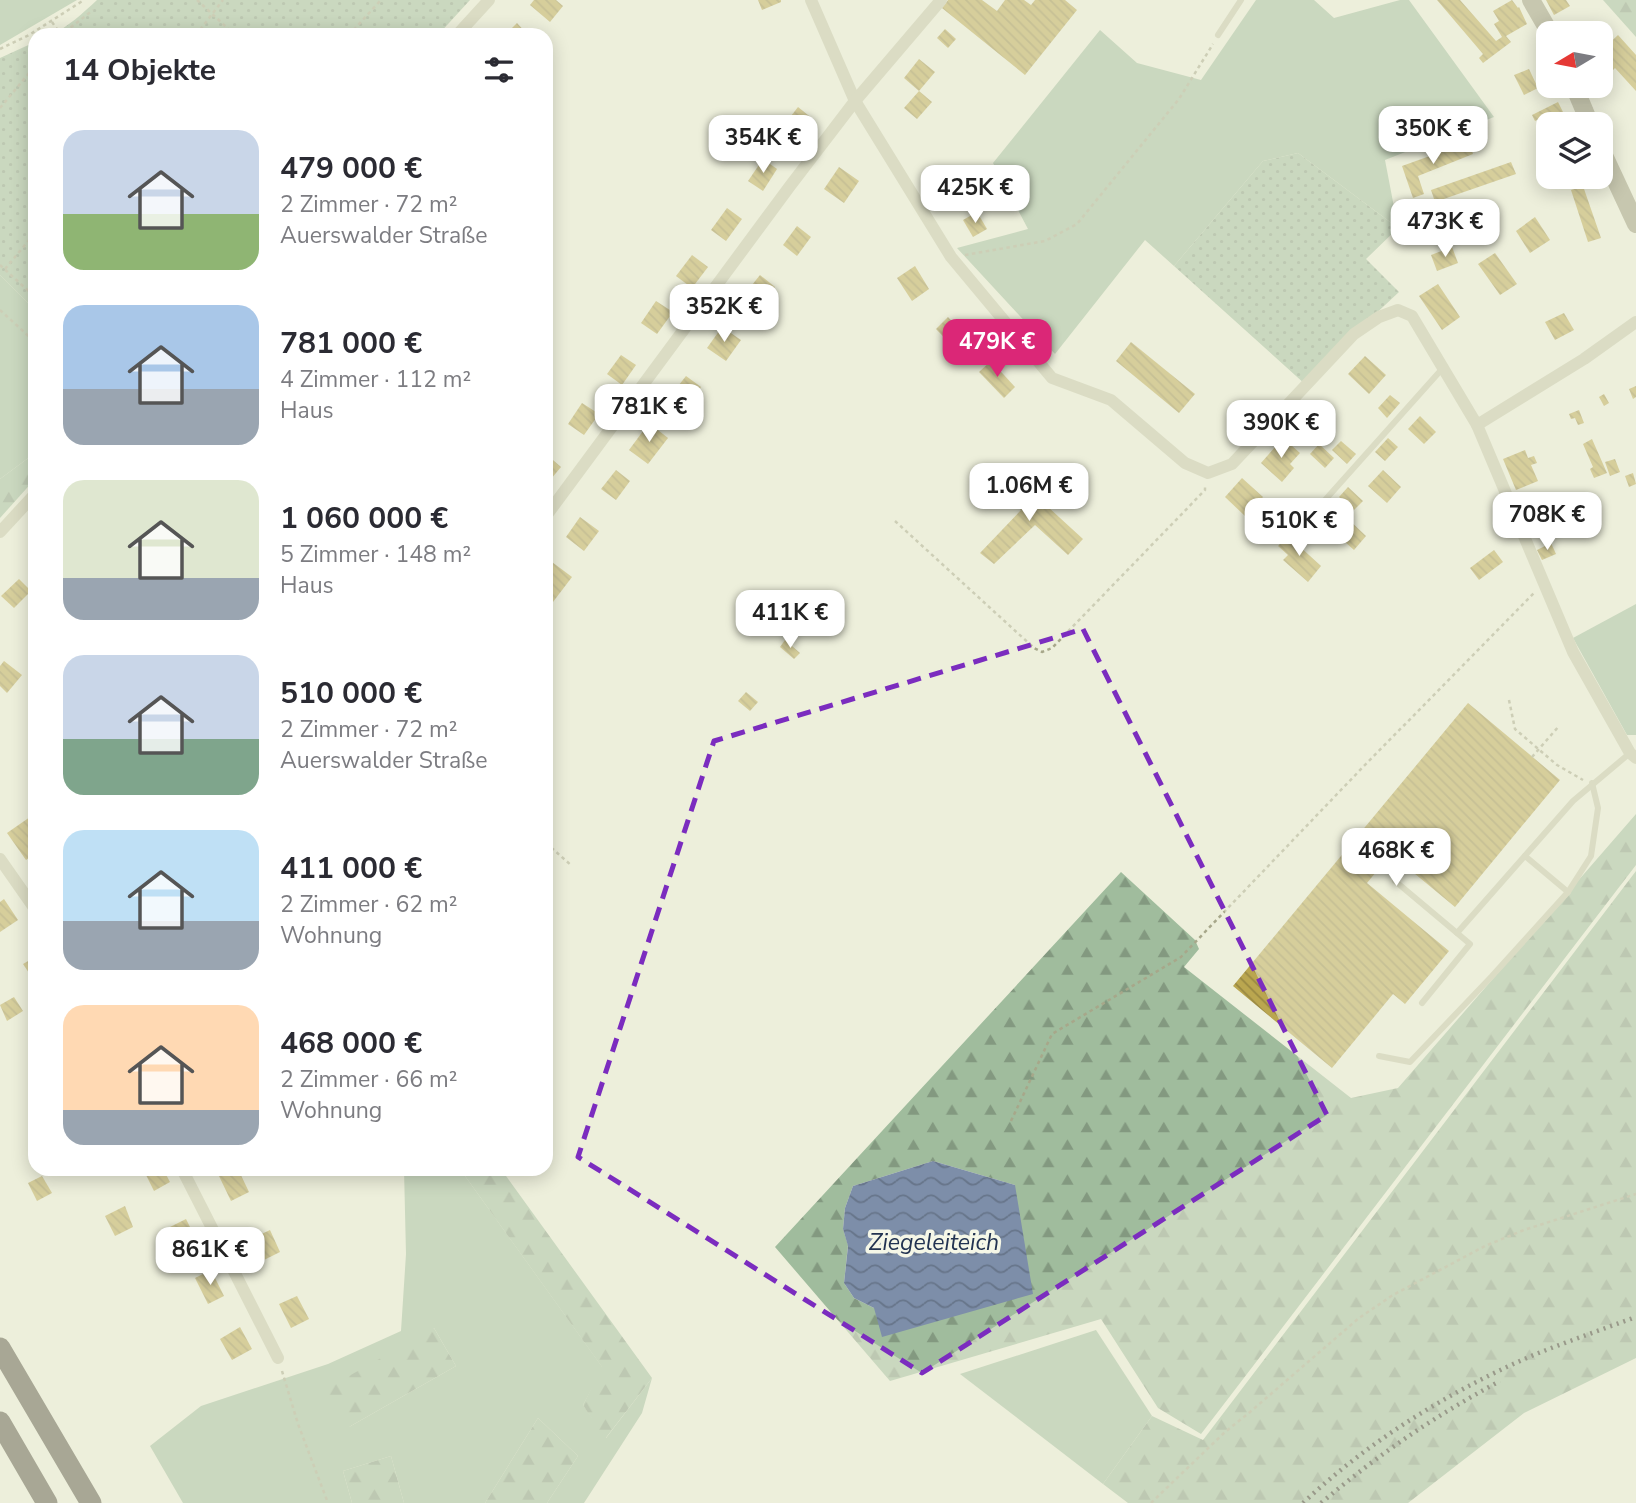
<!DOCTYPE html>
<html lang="de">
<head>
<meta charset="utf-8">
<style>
	body { margin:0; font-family:"Nunito Sans",sans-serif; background:#f7f7f7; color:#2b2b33; height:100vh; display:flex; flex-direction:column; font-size:26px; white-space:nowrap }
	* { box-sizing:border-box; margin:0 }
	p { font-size:23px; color:#7c7c81 }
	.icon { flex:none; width:38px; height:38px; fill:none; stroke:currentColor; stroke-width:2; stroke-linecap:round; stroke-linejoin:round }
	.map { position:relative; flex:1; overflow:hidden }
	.side { position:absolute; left:28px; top:28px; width:525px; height:1148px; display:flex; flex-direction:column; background:#fff; border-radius:21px; box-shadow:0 4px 18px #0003 }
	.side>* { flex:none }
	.needle { width:46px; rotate:260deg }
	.controls { position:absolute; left:1536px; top:21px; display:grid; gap:14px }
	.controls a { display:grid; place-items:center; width:77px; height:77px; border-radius:14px; background:#fff; box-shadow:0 4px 18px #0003; font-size:35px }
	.price { position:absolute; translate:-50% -60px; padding:0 16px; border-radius:14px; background:#fff; color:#222; font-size:23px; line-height:46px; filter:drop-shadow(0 2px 4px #0008) }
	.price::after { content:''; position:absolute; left:50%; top:42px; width:21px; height:16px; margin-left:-10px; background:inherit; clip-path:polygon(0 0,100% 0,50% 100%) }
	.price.current { background:#db2777; color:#fff }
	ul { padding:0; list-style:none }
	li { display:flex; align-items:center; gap:21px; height:175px; padding:0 35px }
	li span { display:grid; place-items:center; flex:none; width:196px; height:140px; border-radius:21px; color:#555 }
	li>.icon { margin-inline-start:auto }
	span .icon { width:84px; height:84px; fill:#fffc; stroke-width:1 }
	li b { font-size:30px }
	h2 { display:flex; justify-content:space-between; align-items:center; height:84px; padding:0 35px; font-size:30px }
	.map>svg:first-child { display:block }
</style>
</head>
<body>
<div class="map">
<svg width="1636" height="1503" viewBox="0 0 1636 1503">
	<defs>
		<pattern id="forest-firs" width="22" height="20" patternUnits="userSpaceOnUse" patternTransform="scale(1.75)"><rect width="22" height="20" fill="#a0bc9d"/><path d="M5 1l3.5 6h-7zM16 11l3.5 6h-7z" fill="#839980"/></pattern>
		<pattern id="garden-dots" width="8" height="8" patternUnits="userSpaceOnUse" patternTransform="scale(1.75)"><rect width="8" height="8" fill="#a0bc9d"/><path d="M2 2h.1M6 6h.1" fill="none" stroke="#839980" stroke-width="1.8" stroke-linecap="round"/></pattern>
		<pattern id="water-waves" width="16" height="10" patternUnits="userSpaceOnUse" patternTransform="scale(1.75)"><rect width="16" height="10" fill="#7d8ea9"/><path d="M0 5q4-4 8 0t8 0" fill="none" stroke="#67758a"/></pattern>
		<pattern id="building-back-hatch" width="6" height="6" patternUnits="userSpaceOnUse" patternTransform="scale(1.75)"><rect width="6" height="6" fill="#baa64f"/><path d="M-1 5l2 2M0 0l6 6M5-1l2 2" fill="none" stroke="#988842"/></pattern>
	</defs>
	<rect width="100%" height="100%" fill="#edefdb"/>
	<g fill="#a0bc9d" fill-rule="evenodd">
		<polygon points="0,0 77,0 0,45"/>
		<polygon points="1256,0 1314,0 1334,18 1400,0 1409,0 1494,117 1385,160 1398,228 1298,153 1263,161 1174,266 1145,240 1055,354 957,248 1028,229 993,163 1100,30 1137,63 1201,80"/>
		<polygon points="0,275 35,310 35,453 0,479"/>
		<polygon points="1636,604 1636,735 1627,735 1573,638"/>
		<path d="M404,1169H460L603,1368L583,1405L606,1438L652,1378L642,1413L584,1503H547L578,1456L538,1418L485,1503H404L391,1456L343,1471L352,1503H183L150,1446L201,1406L328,1364L401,1331L406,1254ZM434,1328L456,1366L349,1427Z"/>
		<polygon points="1096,1330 1152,1416 1103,1484 960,1374"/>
	</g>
	<g fill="url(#forest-firs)" fill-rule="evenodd">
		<polygon points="1603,0 1636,0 1636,37"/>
		<polygon points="35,453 35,479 0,518 0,479"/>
		<path d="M1636,814V865L1201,1434L1158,1408L1101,1319L890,1381L775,1247L1121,872L1195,940L1199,949L1184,967L1351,1098L1398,1088ZM933,1161L1015,1185L874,1308L854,1298L844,1283L848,1245L843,1229L845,1208L853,1186Z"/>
		<polygon points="1636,871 1636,1358 1524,1413 1408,1503 1128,1503 1103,1484 1152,1416 1203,1440"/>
		<polygon points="460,1169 501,1169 652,1378 605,1439 583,1405 602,1367"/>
		<polygon points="434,1328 456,1366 349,1427 326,1389"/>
		<polygon points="538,1418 578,1456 547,1503 485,1503"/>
		<polygon points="391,1456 404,1503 352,1503 343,1471"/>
	</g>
	<g fill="url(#garden-dots)">
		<path d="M97,0H470L438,35H51C68,27 83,13 97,0Z"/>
		<polygon points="35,42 35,310 0,275 0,58"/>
		<polygon points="1298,153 1398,228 1366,259 1399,292 1354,334 1306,385 1174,266 1263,161"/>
	</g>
	<polygon fill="url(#water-waves)" points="933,1161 1015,1185 1033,1294 882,1337 874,1308 854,1298 844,1283 848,1246 843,1229 845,1208 853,1186"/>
	<g fill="url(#building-back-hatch)">
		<polygon points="534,0 556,0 563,6 550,22 530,5"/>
		<polygon points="758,0 781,0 781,2 762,10"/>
		<polygon points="948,0 982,0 997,11 1005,0 1024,0 1031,5 1035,0 1065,0 1077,10 1025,75 942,8"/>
		<polygon points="1437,0 1460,0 1496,41 1502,37 1494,24 1499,21 1493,11 1512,0 1518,8 1519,7 1527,24 1506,36 1511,42 1483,63 1479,58 1483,54"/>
		<polygon points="1546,0 1566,0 1570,6 1554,15"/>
		<polygon points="517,23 528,35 505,35"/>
		<polygon points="945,29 956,39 948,48 937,38"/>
		<polygon points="1618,35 1636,55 1636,91 1615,68 1613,70 1601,58 1601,51"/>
		<polygon points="919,59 935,72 919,91 904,78"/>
		<polygon points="1529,69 1538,88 1524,95 1514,75"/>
		<polygon points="919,91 932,102 917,119 904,108"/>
		<polygon points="1558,102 1569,124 1549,124 1549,132 1541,118 1535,121 1532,115"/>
		<polygon points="798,107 814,120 796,141 781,129"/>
		<polygon points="1469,142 1473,154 1418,176 1424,194 1413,198 1402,166"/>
		<polygon points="763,159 777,169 763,191 748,181"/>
		<polygon points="1511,162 1516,174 1435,202 1431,190"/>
		<polygon points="839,167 859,181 844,203 824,189"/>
		<polygon points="1583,186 1601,238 1588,242 1571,190"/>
		<polygon points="727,208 742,219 726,241 711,230"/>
		<polygon points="977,212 987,229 973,237 963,220"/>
		<polygon points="1535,217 1550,240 1530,253 1516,231"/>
		<polygon points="797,226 811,237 797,256 783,245"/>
		<polygon points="1452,247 1458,263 1437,271 1431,255"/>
		<polygon points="1495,253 1517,284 1500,295 1478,264"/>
		<polygon points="692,255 708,267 692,288 676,276"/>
		<polygon points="915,266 929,289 912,301 897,278"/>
		<polygon points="760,275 775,287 759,307 744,295"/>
		<polygon points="1438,284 1460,317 1442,330 1419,296"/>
		<polygon points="656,301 673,312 657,334 641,323"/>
		<polygon points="1564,313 1574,330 1555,340 1545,322"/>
		<polygon points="948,317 967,337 954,348 936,329"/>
		<polygon points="722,327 741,340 726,361 707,348"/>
		<polygon points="1131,342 1195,394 1179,413 1116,361"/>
		<polygon points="621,355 636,365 622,385 607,374"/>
		<polygon points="1365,356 1386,375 1369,394 1348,374"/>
		<polygon points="991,361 1015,387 1004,398 979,372"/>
		<polygon points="686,376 701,387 687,407 671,395"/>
		<polygon points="1636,386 1636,397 1633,399 1629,389"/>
		<polygon points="1604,394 1609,403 1604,406 1599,397"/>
		<polygon points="1390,395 1400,403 1387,418 1378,408"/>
		<polygon points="582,403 599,414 584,435 568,424"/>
		<polygon points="1319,406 1335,421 1323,435 1306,420"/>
		<polygon points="1579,410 1584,423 1578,425 1575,418 1571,419 1569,414"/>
		<polygon points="1420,416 1436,432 1424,444 1408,429"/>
		<polygon points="649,423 668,438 648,464 629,450"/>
		<polygon points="1283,438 1300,453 1290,464 1294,468 1282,482 1261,463"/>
		<polygon points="1388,438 1398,447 1385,461 1375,452"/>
		<polygon points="1592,439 1607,473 1594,478 1590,469 1593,467 1583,444"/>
		<polygon points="1341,441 1356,454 1347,464 1332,450"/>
		<polygon points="1319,444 1334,458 1325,468 1310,454"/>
		<polygon points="1525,450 1528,458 1534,456 1537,463 1531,465 1538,481 1516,490 1503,459"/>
		<polygon points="546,454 561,467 546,485"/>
		<polygon points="1615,459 1620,472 1610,476 1605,462"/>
		<polygon points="616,470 630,481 616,500 601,489"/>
		<polygon points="1383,470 1401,487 1387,503 1368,486"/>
		<polygon points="1633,473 1636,484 1629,487 1625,476"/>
		<polygon points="1012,474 1083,539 1068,555 1035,525 994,564 980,553 1021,510 997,490"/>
		<polygon points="1242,478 1263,497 1245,516 1225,497"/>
		<polygon points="1348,487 1363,501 1354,510 1339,497"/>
		<polygon points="580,517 599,531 584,551 566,537"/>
		<polygon points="1348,519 1366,536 1354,550 1335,533"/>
		<polygon points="1291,532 1301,541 1298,545 1321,566 1308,582 1283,560 1288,555 1278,546"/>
		<polygon points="1551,543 1556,554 1542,560 1537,550"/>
		<polygon points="1494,550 1503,562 1479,580 1470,568"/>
		<polygon points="552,562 572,577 553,602 546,597 546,570"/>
		<polygon points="19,579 31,591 14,608 1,596"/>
		<polygon points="785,640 800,653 794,659 780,647"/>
		<polygon points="4,661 22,675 7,693 0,686 0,666"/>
		<polygon points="746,692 758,702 750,711 738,701"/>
		<polygon points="1468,703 1560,780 1455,907 1391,854 1367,883 1449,951 1405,1004 1393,994 1332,1068 1233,986"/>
		<polygon points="30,817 35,824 35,854 26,860 7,833"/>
		<polygon points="4,899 18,920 0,932 0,902"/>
		<polygon points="35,957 35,982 23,964"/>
		<polygon points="14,997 23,1011 7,1021 0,1005"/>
		<polygon points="114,1169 130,1169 118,1176"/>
		<polygon points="143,1169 163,1169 170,1182 154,1191"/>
		<polygon points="229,1169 238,1169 249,1192 231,1201 218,1174"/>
		<polygon points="42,1176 52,1193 37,1201 28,1183"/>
		<polygon points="125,1206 133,1227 115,1236 105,1216"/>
		<polygon points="186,1219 197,1241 181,1249 170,1227"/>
		<polygon points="270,1230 280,1252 264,1260 253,1238"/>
		<polygon points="211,1270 224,1296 208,1304 195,1278"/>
		<polygon points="297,1296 309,1319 291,1328 279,1304"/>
		<polygon points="240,1327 252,1349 232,1360 220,1339"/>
	</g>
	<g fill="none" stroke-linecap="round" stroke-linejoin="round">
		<g stroke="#a7a78a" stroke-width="2.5" stroke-dasharray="3.5 3.5" stroke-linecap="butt">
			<polyline points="197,0 235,35"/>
			<polyline points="52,22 61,35 93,10"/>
			<polyline points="196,35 223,0"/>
			<polyline points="349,35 381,0"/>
			<polyline points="0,49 29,35 84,0"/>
			<polyline points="0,108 35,66"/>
			<polyline points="965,255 1045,241 1077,224 1179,99 1213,44"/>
			<polyline points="0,265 35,297"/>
			<polyline points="5,269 35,233"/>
			<polyline points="0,310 35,342"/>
			<polyline points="895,521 1034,648 1042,652 1052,648 1205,490 1205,486"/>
			<polyline points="1509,700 1515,729 1557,765 1583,780"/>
			<polyline points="1532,757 1559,726"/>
			<polyline points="546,843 572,866"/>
			<polyline points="1011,1121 1052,1034 1181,957 1363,767 1534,593"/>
			<polyline points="282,1371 298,1424 328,1503"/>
			<polyline points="1151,1503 1225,1432 1250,1412 1359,1318 1393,1295 1485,1246 1524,1230 1636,1194"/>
		</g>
		<g stroke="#c5c6a9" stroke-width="6">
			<polyline points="1218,35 1241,0"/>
			<polyline points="1317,509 1442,369"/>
			<polyline points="1525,856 1568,892"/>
			<polyline points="1395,881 1457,933"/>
			<polyline points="1422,1003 1470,944 1457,933 1573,801 1630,753"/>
			<polyline points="1379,1056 1410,1062 1492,976 1568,892 1591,856 1598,808 1592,783"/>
		</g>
		<g stroke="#c5c6a9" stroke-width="12">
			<polyline points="811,0 855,101 951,257 1052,378 1111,400 1185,463 1208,473 1232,464 1354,334 1379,317 1398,310 1412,316 1477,425 1573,652 1630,753 1636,758"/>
			<polyline points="457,35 489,0"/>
			<polyline points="1477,425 1584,359 1636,322"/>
			<polyline points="546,516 790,186 855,101 941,0"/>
			<polyline points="0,532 35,494"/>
			<polyline points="0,859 35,909"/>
			<polyline points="182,1169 278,1358"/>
		</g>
		<g stroke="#99977a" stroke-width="18">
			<polyline points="1531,0 1550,33"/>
			<polyline points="1574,86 1590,124"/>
			<polyline points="1601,149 1636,224"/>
		</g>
		<g stroke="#545140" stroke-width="21">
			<polyline points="0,1348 91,1503"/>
			<polyline points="0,1422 47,1503"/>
		</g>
		<g stroke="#333228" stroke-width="4.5" stroke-dasharray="2 5" stroke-linecap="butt">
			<path d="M1303,1503C1370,1440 1451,1390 1536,1354C1569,1341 1603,1329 1636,1317"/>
			<path d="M1321,1503C1379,1454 1433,1417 1500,1381"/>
		</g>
	</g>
	<path d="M0 0H1636V1503H0ZM1083,629L1327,1115L922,1373L578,1157L714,741Z" fill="#edefdb" fill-opacity=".55" fill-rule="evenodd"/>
	<path fill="none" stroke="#7b2cbf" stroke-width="5" stroke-dasharray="14 9" stroke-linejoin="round" d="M1083,629L1327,1115L922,1373L578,1157L714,741Z"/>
	<g text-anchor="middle" stroke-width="7" stroke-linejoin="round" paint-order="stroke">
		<g font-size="23" font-style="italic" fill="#223351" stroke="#f5f7e7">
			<text x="934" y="1250">Ziegeleiteich</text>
		</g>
	</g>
</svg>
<div class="controls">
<a><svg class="needle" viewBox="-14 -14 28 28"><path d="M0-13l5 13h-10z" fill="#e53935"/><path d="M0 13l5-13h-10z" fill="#7c7c81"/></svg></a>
<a><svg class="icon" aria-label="layers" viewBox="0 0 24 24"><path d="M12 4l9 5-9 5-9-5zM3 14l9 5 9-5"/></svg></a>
</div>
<b class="price" style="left:1433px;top:166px">350K €</b>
<b class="price" style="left:763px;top:175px">354K €</b>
<b class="price" style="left:975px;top:225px">425K €</b>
<b class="price" style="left:1445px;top:259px">473K €</b>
<b class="price" style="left:724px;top:344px">352K €</b>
<b class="price current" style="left:997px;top:379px">479K €</b>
<b class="price" style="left:649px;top:444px">781K €</b>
<b class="price" style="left:1281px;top:460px">390K €</b>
<b class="price" style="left:1029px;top:523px">1.06M €</b>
<b class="price" style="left:1547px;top:552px">708K €</b>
<b class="price" style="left:1299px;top:558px">510K €</b>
<b class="price" style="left:790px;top:650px">411K €</b>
<b class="price" style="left:1396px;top:888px">468K €</b>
<b class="price" style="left:210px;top:1287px">861K €</b>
<section class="side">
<h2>14 Objekte<svg class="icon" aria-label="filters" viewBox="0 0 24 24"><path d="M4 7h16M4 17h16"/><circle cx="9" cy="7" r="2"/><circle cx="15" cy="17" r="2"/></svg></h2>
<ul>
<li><span style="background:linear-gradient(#c9d6e8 60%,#8fb573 0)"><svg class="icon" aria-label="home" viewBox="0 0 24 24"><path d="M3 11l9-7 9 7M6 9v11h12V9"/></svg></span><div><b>479 000 €</b><p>2 Zimmer · 72 m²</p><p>Auerswalder Straße</p></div></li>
<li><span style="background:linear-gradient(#a9c7e8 60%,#9aa5b1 0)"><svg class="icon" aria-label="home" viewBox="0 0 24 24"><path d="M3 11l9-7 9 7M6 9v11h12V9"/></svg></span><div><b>781 000 €</b><p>4 Zimmer · 112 m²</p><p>Haus</p></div></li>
<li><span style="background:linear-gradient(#dfe7d0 70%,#9aa5b1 0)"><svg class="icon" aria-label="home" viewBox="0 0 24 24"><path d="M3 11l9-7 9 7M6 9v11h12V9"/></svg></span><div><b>1 060 000 €</b><p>5 Zimmer · 148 m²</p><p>Haus</p></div></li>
<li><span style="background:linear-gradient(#c9d6e8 60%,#7fa58c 0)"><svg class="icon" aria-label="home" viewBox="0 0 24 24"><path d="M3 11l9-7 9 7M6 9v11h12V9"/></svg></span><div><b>510 000 €</b><p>2 Zimmer · 72 m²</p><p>Auerswalder Straße</p></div></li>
<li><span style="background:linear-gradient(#bfe0f5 65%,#9aa5b1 0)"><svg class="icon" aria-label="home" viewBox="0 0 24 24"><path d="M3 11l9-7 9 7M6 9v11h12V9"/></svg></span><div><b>411 000 €</b><p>2 Zimmer · 62 m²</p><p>Wohnung</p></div></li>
<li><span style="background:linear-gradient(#ffd9b3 75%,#9aa5b1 0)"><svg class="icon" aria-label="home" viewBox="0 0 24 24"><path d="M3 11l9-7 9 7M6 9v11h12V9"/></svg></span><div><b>468 000 €</b><p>2 Zimmer · 66 m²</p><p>Wohnung</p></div></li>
</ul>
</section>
</div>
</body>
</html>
